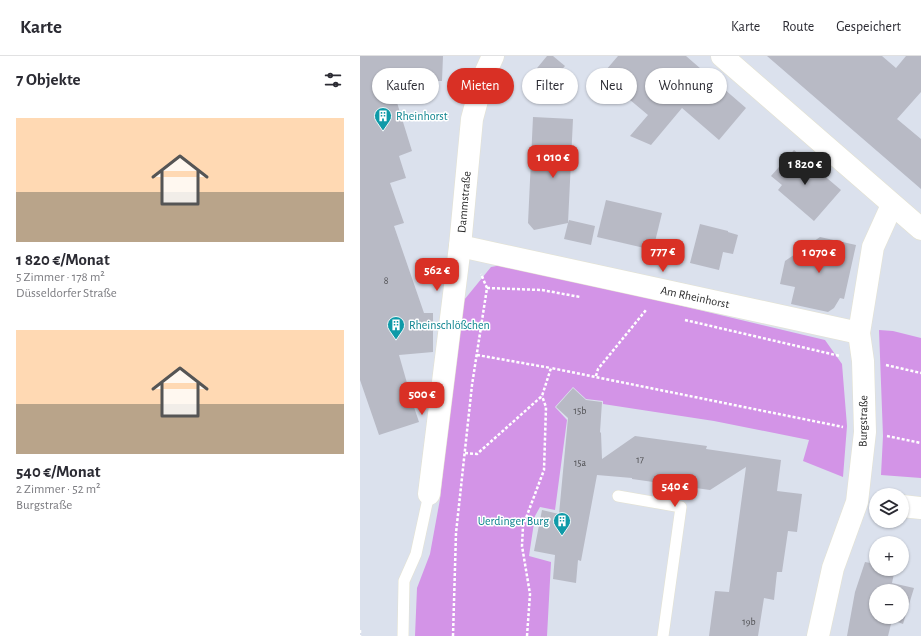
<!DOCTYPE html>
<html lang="de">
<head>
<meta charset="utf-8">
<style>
	body { margin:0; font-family:"Alegreya Sans",sans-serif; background:#f2f2f3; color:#2b2b33; height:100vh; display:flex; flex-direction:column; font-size:15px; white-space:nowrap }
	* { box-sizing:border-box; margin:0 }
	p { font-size:13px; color:#7c7c81 }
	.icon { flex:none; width:22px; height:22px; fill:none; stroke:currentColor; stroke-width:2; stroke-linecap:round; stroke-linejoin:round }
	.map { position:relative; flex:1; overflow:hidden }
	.panel { display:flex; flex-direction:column; background:#fff; width:360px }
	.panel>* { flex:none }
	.hud { position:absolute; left:12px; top:12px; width:380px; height:36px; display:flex; gap:8px }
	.buttons { position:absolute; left:509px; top:432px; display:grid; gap:8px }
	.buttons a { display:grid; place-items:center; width:40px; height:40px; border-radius:50%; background:#fff; box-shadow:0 1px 3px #0004; font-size:20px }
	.price { position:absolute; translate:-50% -34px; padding:0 9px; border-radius:8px; background:#d93025; color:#fff; font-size:13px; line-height:26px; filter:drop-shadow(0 1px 2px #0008) }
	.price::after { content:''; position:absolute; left:50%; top:24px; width:12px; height:9px; margin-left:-6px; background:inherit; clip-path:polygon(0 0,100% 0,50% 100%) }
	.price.on { background:#222; color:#fff }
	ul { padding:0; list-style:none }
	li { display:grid; align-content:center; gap:8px; height:212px; padding:0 16px }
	li span { display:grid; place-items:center; height:124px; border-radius:0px; color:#555 }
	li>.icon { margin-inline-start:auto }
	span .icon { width:72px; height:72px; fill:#fffc; stroke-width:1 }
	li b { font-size:17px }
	h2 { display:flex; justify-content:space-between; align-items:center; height:48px; padding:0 16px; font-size:17px }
	.chip { padding:0 14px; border-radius:18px; background:#fff; box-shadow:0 1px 3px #0004; font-size:14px; line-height:36px }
	.chip.on { background:#d93025; color:#fff }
	header { display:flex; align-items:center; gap:24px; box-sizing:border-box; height:56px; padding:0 20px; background:#fff; border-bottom:1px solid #e1e1e2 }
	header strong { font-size:19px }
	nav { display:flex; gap:22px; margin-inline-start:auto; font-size:14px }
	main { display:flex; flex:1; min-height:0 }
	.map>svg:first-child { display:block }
</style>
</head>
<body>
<header>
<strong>Karte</strong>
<nav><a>Karte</a><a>Route</a><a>Gespeichert</a></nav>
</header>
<main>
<section class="panel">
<h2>7 Objekte<svg class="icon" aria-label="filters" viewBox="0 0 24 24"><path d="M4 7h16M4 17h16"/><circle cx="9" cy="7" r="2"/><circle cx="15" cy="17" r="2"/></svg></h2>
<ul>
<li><span style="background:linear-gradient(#ffd9b3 60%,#b9a48a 0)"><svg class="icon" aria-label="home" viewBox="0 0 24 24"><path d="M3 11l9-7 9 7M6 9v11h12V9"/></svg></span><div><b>1 820 €/Monat</b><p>5 Zimmer · 178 m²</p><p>Düsseldorfer Straße</p></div></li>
<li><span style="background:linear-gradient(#ffd9b3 60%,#b9a48a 0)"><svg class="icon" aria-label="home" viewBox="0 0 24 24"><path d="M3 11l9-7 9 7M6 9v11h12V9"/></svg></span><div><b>540 €/Monat</b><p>2 Zimmer · 52 m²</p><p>Burgstraße</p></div></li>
</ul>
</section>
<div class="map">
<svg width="561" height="580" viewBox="0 0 561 580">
	<rect width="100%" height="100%" fill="#dbe1ed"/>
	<g fill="#d394e7">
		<polygon points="147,208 465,284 482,308 487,370 483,421 443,405 449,384 354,365 243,348 243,345 226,343 213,331 195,351 207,364 195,454 180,451 175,460 169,500 191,506 187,580 55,580 57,532 70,498 80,443 100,249 131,211"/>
		<polygon points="519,274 533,275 561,282 561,422 521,419 523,380"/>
	</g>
	<g fill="#b8bac5" fill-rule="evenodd">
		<polygon points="0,0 83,0 82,25 30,24 52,95 39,100 46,122 30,127 44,167 34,170 64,257 73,257 73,296 39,299 47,327 46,327 59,366 19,379 0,324"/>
		<polygon points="187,0 193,0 205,10 188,30 173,17"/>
		<polygon points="258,0 326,0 386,52 359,84 322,52 291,89 270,80 288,59 257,33 255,34 240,21"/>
		<polygon points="407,0 522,0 536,12 546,0 561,0 561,36 537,63 561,83 561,133"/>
		<polygon points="173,61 213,63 208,167 209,164 235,170 231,189 204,183 208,167 174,174 168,167"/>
		<polygon points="434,94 481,134 454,165 418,134 422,129 411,120"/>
		<polygon points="246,144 302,157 293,194 237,181"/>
		<polygon points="340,168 368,175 368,176 378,179 373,198 363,196 359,214 330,207"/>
		<polygon points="460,181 496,189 484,243 480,242 474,252 468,256 431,248 435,231 420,228 425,205"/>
		<polygon points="213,332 226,344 242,346 240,376 241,377 242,403 275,380 347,390 346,393 421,404 417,435 442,438 437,476 428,475 422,516 417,516 414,544 404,542 398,580 349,580 355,535 369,536 386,411 350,434 272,423 272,422 237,419 221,505 218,504 216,527 193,523 195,499 174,495 182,454 199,458 208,362 196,351"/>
		<path d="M505,506L516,508V513H535L532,527L554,532L543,568L532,564L528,580H487L495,536ZM516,535H542V561H516Z"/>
	</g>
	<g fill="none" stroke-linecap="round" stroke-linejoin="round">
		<defs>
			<g id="lane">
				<polyline points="258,440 321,451 303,580"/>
				<polyline points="43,580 44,525 56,498 69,438"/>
			</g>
			<g id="street">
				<polyline points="362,0 561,173"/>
				<polyline points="100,190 499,277"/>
				<polyline points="69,438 100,190 112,63 123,22 133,0"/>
				<polyline points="542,450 561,452"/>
				<polyline points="458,580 473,512 497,446 505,376 503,305 499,277 513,191 532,149"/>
			</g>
		</defs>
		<use href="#lane" stroke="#e4e2d0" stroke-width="12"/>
		<use href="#street" stroke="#e4e2d0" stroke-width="23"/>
		<g stroke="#fff" stroke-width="2.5" stroke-dasharray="3 2" stroke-linecap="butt">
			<polyline points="127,232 182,234 220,241"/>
			<polyline points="325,264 480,300"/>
			<polyline points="117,299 191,312"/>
			<polyline points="526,309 561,317"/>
			<polyline points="236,320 238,313 286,254"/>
			<polyline points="527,380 561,387"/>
			<polyline points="105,397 117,398 182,340 191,312 483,371"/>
			<polyline points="0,574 0,580"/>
			<polyline points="93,580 96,477 112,329 127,232 121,218"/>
			<polyline points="167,580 170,538 162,490 163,470 184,414 186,351 182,340"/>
		</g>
		<use href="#lane" stroke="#fff" stroke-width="11"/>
		<use href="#street" stroke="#fff" stroke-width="22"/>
	</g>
	<defs>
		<symbol id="building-pin" viewBox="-11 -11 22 30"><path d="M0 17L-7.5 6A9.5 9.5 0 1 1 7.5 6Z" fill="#0f9aa8" stroke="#fff"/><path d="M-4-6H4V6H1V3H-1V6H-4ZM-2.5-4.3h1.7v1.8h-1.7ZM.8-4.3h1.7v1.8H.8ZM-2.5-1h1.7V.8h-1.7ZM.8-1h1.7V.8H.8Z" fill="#fff"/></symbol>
	</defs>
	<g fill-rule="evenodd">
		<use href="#building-pin" x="13" y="50" width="20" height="27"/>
		<use href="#building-pin" x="26" y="259" width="20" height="27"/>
		<use href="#building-pin" x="192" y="455" width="20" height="27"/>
	</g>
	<g text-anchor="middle" stroke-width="3" stroke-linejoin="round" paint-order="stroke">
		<g font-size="10" fill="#4e4e51">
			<text x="26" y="228">8</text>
			<text x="220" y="358">15b</text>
			<text x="280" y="407">17</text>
			<text x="220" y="410">15a</text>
			<text x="389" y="569">19b</text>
		</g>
		<g font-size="12" fill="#0d838f" stroke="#fff" text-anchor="start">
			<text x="36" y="64">Rheinhorst</text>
			<text x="49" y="273">Rheinschlößchen</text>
			<text x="189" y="469" text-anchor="end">Uerdinger Burg</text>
		</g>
		<g font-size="12" fill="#2a2a2a" stroke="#fff">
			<text transform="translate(104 146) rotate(-85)" y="4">Dammstraße</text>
			<text transform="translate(335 241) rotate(12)" y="4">Am Rheinhorst</text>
			<text transform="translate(503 365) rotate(-89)" y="4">Burgstraße</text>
		</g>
	</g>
</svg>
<div class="buttons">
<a><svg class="icon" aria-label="layers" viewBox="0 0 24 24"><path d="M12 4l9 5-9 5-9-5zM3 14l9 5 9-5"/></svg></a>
<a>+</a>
<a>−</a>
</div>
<b class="price" style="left:193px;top:123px">1 010 €</b>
<b class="price on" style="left:445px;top:130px">1 820 €</b>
<b class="price" style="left:303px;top:217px">777 €</b>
<b class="price" style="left:459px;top:218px">1 070 €</b>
<b class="price" style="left:77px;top:236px">562 €</b>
<b class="price" style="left:62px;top:360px">500 €</b>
<b class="price" style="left:315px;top:452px">540 €</b>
<div class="hud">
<a class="chip">Kaufen</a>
<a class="chip on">Mieten</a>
<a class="chip">Filter</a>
<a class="chip">Neu</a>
<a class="chip">Wohnung</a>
</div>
</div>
</main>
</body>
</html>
